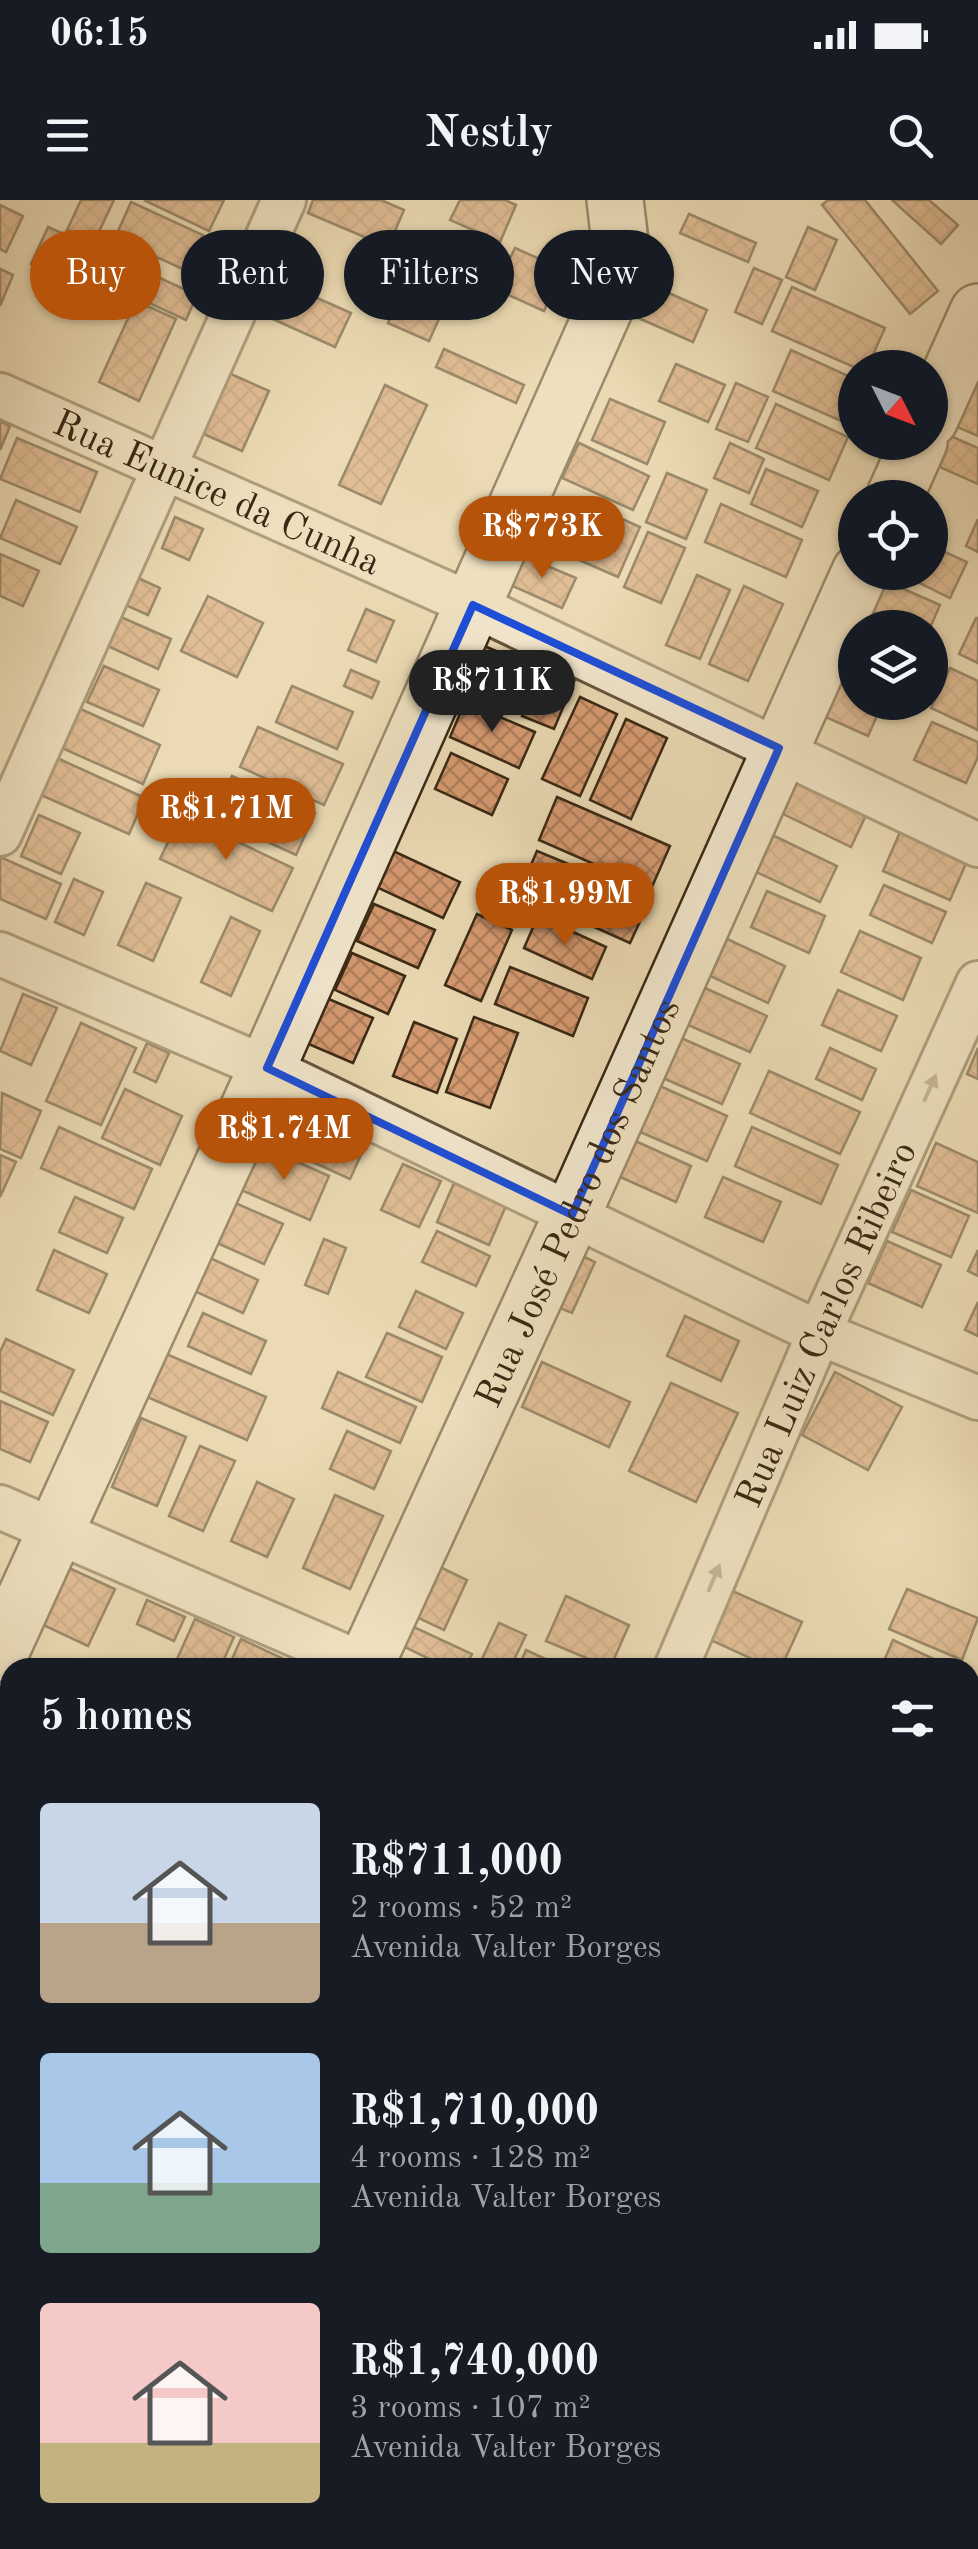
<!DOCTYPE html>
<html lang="en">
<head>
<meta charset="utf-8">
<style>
	body { margin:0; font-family:"Old Standard TT",serif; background:#242831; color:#f1f3f6; height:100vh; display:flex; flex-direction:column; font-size:38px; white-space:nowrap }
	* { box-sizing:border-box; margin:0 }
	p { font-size:32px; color:#9ea1a6 }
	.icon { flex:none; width:55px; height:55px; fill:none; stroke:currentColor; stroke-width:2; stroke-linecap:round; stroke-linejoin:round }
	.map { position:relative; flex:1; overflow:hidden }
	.side { position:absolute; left:0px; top:1458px; width:980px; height:892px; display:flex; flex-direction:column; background:#171b24; border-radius:30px 30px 0 0; box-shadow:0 2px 8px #0004 }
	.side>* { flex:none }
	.banner { position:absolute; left:30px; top:30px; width:920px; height:90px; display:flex; gap:20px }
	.needle { width:65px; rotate:132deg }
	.tools { position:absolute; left:838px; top:150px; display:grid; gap:20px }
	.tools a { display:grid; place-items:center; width:110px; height:110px; border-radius:50%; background:#171b24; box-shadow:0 2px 8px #0004; font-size:50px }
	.price { position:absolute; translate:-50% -85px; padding:0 22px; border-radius:35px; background:#b45309; color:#fff; font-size:32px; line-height:65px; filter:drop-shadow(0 2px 5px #0008) }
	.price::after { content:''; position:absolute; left:50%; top:60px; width:30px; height:22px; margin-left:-15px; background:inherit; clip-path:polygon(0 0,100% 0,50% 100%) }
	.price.selected { background:#222; color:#fff }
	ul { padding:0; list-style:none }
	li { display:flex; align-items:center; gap:30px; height:250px; padding:0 40px }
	li span { display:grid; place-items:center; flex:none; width:280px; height:200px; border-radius:10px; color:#555 }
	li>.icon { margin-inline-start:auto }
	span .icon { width:120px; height:120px; fill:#fffc; stroke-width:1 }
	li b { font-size:42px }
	h2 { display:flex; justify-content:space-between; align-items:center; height:120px; padding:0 40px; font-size:42px }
	.chip { padding:0 35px; border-radius:45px; background:#171b24; box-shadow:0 2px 8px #0004; font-size:35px; line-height:90px }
	.chip.selected { background:#b45309; color:#fff }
	.status { display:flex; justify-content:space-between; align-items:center; height:70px; padding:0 50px; background:#171b24; direction:ltr }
	.status svg { height:28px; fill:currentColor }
	header { display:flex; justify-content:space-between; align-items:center; height:130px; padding:0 40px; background:#171b24; font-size:45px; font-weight:700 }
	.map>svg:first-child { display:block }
</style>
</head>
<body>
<div class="status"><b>06:15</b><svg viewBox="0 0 49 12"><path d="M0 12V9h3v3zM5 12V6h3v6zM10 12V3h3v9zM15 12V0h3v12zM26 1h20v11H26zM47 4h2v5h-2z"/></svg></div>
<header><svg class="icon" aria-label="menu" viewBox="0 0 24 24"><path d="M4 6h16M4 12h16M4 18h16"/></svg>Nestly<svg class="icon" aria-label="search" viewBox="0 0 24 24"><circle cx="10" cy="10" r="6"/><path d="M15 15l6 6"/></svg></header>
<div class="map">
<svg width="978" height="2349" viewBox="0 0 978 2349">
	<defs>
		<pattern id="building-cross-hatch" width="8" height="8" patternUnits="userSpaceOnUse" patternTransform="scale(2.5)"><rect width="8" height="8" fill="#d69a71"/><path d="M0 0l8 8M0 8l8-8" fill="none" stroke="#af7e5c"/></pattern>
	</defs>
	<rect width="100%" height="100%" fill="#ebdab3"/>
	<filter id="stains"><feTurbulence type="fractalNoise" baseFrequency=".002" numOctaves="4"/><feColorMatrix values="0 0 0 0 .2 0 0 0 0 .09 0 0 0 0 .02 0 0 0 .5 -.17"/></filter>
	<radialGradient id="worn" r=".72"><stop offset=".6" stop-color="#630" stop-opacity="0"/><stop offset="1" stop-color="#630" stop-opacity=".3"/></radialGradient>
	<g fill="url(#building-cross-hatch)" stroke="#3a2915" stroke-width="2.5">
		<polygon points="81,0 114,0 94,42 67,30"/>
		<polygon points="144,0 224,0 209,31"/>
		<polygon points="313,0 381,0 404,10 388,47 308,13"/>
		<polygon points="460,0 505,0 516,5 500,42 450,20"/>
		<polygon points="828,0 865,0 938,91 910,114 822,5"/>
		<polygon points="892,0 929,0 958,25 941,44"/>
		<polygon points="131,2 203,35 187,71 115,38"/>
		<polygon points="0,5 23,16 6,52 0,49"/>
		<polygon points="689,14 756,43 748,62 680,33"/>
		<polygon points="48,27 86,44 68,81 31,64"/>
		<polygon points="808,27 837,40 815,90 786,77"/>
		<polygon points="515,48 562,69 544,111 495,89"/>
		<polygon points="97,51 142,72 128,101 84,81"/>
		<polygon points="754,68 782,80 762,124 735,112"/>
		<polygon points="0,69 13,75 0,106"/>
		<polygon points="413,70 453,88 429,141 388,123"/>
		<polygon points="147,72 197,95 186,120 136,97"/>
		<polygon points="281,82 351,113 335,147 266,116"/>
		<polygon points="651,85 707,110 693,142 636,117"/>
		<polygon points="792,87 885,128 867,168 856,168 772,131"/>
		<polygon points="136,101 176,119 139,201 99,182"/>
		<polygon points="444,149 524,185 516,203 436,167"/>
		<polygon points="791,150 855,179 855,227 773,191"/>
		<polygon points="676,164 725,185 708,222 659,201"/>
		<polygon points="224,171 269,191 242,251 197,231"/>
		<polygon points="978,174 978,236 939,219"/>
		<polygon points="736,183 768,197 748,242 716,229"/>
		<polygon points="385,185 427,205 381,304 339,285"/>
		<polygon points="610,199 665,222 647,264 592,240"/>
		<polygon points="776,204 848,237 829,280 756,248"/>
		<polygon points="0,221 10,226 0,250"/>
		<polygon points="946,234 978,248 978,284 933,264"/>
		<polygon points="17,238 97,272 80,312 0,279"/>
		<polygon points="579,243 649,276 633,310 562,278"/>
		<polygon points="730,243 764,259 749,293 714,278"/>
		<polygon points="766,269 818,291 802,327 751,304"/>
		<polygon points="667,273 707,290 686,339 646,322"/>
		<polygon points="16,300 77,327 60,364 0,338"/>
		<polygon points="721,304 802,340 786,377 705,342"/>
		<polygon points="591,305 640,327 618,377 568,355"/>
		<polygon points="175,317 203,329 189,360 162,348"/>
		<polygon points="532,317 563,329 555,347 524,334"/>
		<polygon points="978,319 978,352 966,346"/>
		<polygon points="648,332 685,348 661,403 624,387"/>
		<polygon points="930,345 967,362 950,398 897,372 930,372"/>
		<polygon points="0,354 39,371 23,406 0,396"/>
		<polygon points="521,355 576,378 562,408 508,384"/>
		<polygon points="697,375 730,390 700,459 666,445"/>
		<polygon points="136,377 160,388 148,415 123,404"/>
		<polygon points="881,379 940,405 930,428 895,428 865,414"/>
		<polygon points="744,386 783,404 748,481 709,464"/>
		<polygon points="208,396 263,423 237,477 181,451"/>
		<polygon points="366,409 394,421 376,462 348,450"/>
		<polygon points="114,414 171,439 158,469 101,443"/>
		<polygon points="976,418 978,418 978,463 959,454"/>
		<polygon points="477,443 533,466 514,510 459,488"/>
		<polygon points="545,465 575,479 554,529 522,516"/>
		<polygon points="104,466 159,490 143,526 87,502"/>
		<polygon points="950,468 978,481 978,530 931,508"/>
		<polygon points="351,470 379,482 372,498 344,486"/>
		<polygon points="832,478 855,489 855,502 883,502 868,536 817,513"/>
		<polygon points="292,486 353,512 337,549 276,522"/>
		<polygon points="580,497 617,514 580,596 542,579"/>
		<polygon points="465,502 535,532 519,568 450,537"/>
		<polygon points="74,506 160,545 143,584 55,545"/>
		<polygon points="626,519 667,538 631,619 590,600"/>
		<polygon points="932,522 978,542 978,557 966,583 914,560"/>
		<polygon points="258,527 343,564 324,605 240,567"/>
		<polygon points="451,553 508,579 492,615 435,589"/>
		<polygon points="57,558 145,598 129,634 41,595"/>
		<polygon points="232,576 315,613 296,655 214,617"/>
		<polygon points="794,578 867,613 851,647 777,611"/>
		<polygon points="557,597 670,646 651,689 539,640"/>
		<polygon points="39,615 80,633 61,674 21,656"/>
		<polygon points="181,615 293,668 272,711 160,659"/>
		<polygon points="901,630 968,659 950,700 883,671"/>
		<polygon points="768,633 837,666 820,702 750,669"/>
		<polygon points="391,650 460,682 443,718 374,686"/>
		<polygon points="537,651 578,668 559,713 518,695"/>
		<polygon points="0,657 61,684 46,719 0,699"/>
		<polygon points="590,676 649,702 630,743 572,717"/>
		<polygon points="74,679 103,692 84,735 55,722"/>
		<polygon points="146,683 181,698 153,761 118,745"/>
		<polygon points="884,685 946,712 932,743 870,715"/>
		<polygon points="767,691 825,716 809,753 751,727"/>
		<polygon points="374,704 435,730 418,768 357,741"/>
		<polygon points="477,714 512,730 481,801 445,785"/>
		<polygon points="538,716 606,747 592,779 524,748"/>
		<polygon points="231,717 260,731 231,796 201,782"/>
		<polygon points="860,731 921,758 903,800 841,772"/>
		<polygon points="727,739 785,766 768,803 710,776"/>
		<polygon points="352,753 405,776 388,814 335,790"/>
		<polygon points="510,767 588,798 573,836 495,804"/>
		<polygon points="696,784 767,816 750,852 679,821"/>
		<polygon points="838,790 897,816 881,851 822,825"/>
		<polygon points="23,794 57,808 31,865 0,851"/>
		<polygon points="324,797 373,818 353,863 304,842"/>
		<polygon points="474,817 518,833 490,908 446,892"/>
		<polygon points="414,822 457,839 437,893 393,876"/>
		<polygon points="81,823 136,848 101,925 46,901"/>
		<polygon points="672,834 740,864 722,904 654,874"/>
		<polygon points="147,843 169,853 156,882 134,872"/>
		<polygon points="830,848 876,869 862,900 816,879"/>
		<polygon points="978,848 978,879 967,874"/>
		<polygon points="769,871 860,912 840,954 750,913"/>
		<polygon points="651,882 727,916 707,961 631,928"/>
		<polygon points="125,889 182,916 160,965 102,938"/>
		<polygon points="2,893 41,911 21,958 0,949"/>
		<polygon points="292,897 371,933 350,979 271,943"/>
		<polygon points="59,927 152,969 134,1009 41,968"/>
		<polygon points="752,927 838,965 821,1004 735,966"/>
		<polygon points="633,940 691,966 676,1002 618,976"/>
		<polygon points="936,943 978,962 978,1013 917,986"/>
		<polygon points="259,945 329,976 310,1020 239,989"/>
		<polygon points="0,955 16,962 0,997"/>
		<polygon points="403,964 441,981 419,1027 381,1010"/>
		<polygon points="723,977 781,1002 763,1042 705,1017"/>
		<polygon points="454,983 506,1006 489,1045 437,1022"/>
		<polygon points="911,990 969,1016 951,1057 892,1032"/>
		<polygon points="75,997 123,1018 107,1053 59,1032"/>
		<polygon points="224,998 283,1024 264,1064 206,1038"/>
		<polygon points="437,1031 490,1056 476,1086 422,1062"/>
		<polygon points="324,1039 346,1048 328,1094 305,1085"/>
		<polygon points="887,1041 941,1065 922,1107 868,1083"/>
		<polygon points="54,1050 107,1074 89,1113 37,1090"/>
		<polygon points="978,1050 978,1076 968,1071"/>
		<polygon points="574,1052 595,1062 572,1113 550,1104"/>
		<polygon points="208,1057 258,1080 243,1113 192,1090"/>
		<polygon points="416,1091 463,1113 446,1149 399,1127"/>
		<polygon points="978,1102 978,1136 965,1130"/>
		<polygon points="203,1113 266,1141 251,1174 188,1146"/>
		<polygon points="685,1116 739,1141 721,1181 667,1156"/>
		<polygon points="387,1133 442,1157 422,1202 366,1177"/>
		<polygon points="6,1139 74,1170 53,1215 0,1191 0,1152"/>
		<polygon points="157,1150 266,1197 247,1240 138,1193"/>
		<polygon points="542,1162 630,1202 609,1247 522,1207"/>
		<polygon points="338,1172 416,1207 400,1243 322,1208"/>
		<polygon points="835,1172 902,1207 868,1270 802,1235"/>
		<polygon points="671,1183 738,1213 696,1302 629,1271"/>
		<polygon points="0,1201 48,1222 30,1262 0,1249"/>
		<polygon points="141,1218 186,1237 157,1306 112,1287"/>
		<polygon points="347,1231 391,1251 374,1289 330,1269"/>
		<polygon points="200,1246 235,1261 203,1331 169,1316"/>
		<polygon points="257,1282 294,1299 267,1357 231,1341"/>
		<polygon points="335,1295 383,1316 350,1389 303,1368"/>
		<polygon points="436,1365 467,1380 444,1430 412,1415"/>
		<polygon points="69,1368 115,1389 88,1446 43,1425"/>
		<polygon points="728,1389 802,1422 781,1468 772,1468 706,1438"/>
		<polygon points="907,1389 978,1418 962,1460 889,1429"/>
		<polygon points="566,1396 629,1425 610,1468 546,1441"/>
		<polygon points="147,1400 185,1417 174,1441 137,1424"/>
		<polygon points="195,1419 234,1437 220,1468 173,1468"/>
		<polygon points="403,1422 472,1454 465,1468 448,1468 394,1442"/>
		<polygon points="499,1423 526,1435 510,1468 489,1468 480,1463"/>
		<polygon points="241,1439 303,1468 228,1468"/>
		<polygon points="893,1440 951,1467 951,1468 881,1468"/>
		<polygon points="526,1450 565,1468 518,1468"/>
		<polygon points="386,1451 421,1468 379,1468"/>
		<polygon points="10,1515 10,1565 0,1560 0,1538"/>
		<polygon points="0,1572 10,1577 10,1618 0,1614"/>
		<polygon points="0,1637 10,1641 10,1686 0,1682"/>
		<polygon points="0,1723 10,1727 10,1787 0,1782"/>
		<polygon points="10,1903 10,1954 0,1949 0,1925"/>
		<polygon points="0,1961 10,1965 10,1991 0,1988"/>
		<polygon points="973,1983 978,1985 978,2023 970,2021"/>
		<polygon points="970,2039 978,2041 978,2086 970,2083"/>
		<polygon points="0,2056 10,2061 10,2104 0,2100"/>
		<polygon points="970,2110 978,2113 970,2137"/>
		<polygon points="0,2135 10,2139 10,2150 1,2173"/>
		<polygon points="977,2173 978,2174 978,2264 970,2261 970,2192"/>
		<polygon points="978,2286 978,2337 970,2334 970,2308"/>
		<polygon points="10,2305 10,2340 40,2340 36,2349 0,2347 0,2328"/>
		<polygon points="132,2340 214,2340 210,2349 127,2349"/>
		<polygon points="385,2340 435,2340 431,2349 396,2349 384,2343"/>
		<polygon points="539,2340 575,2340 571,2349 542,2349 536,2346"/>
		<polygon points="700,2340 738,2340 751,2347 695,2349"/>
		<polygon points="853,2340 867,2340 880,2347 847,2349"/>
	</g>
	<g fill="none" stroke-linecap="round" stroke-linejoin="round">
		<defs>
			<g id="street">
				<path id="s1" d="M0,195L473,405L978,645"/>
				<polyline points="0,634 284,0"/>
				<polyline points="0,754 267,868 819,1133 978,1198"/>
				<polyline points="0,1307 365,1465"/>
				<path id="s2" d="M676,1468L819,1133L978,783"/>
				<polyline points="970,1824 978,1776"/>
				<polyline points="0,1849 10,1854"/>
				<polyline points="903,2340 916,2349"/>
				<polyline points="271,2349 276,2340"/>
				<polyline points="817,2349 820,2340"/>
			</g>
			<g id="secondary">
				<polyline points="930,219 978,112"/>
				<polyline points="894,298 919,242"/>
				<polyline points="0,1453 267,868 623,67 615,0"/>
				<path id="s3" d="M364,1468L572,1015L860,372"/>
				<polyline points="0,2273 10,2251"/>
			</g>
		</defs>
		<use href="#street" stroke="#66553c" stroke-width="48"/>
		<use href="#secondary" stroke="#3a2915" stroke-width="60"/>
		<use href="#street" stroke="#f2e7ce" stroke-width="42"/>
		<use href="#secondary" stroke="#f2e7ce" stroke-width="55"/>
	</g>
	<defs><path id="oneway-solid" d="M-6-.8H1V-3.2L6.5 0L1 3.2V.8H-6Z" transform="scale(2.5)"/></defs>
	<g fill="#968872">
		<use href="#oneway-solid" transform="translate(930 888) rotate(-66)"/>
		<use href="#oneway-solid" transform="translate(714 1378) rotate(-67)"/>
	</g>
	<path d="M0 0H978V2349H0ZM473,405L779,548L572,1015L267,868Z" fill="#ebdab3" fill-opacity=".55" fill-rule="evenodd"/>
	<path fill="none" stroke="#1d4ed8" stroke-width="8" stroke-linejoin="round" d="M473,405L779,548L572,1015L267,868Z"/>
	<g text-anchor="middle" stroke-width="8" stroke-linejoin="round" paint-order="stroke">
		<g font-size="38" fill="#3a2915" stroke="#f2e7ce">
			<text dy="13" stroke="none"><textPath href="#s1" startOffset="238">Rua Eunice da Cunha</textPath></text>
			<text dy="13" stroke="none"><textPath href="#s3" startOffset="512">Rua José Pedro dos Santos</textPath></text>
			<text dy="13" stroke="none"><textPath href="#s2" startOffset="375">Rua Luiz Carlos Ribeiro</textPath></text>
		</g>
	</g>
	<rect width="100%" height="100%" filter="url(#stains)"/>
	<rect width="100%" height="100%" fill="url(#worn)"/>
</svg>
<div class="tools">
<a><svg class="needle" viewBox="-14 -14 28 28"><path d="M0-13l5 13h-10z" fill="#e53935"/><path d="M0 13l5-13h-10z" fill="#9ea1a6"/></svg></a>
<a><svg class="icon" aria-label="locate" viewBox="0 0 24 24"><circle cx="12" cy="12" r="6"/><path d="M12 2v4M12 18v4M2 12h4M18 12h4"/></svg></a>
<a><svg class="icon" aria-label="layers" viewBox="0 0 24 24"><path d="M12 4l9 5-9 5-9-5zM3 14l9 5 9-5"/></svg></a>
</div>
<b class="price" style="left:542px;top:381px">R$773K</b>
<b class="price selected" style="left:492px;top:535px">R$711K</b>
<b class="price" style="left:226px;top:663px">R$1.71M</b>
<b class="price" style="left:565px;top:748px">R$1.99M</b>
<b class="price" style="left:284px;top:983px">R$1.74M</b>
<div class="banner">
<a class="chip selected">Buy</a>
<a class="chip">Rent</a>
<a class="chip">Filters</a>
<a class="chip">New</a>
</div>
<section class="side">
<h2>5 homes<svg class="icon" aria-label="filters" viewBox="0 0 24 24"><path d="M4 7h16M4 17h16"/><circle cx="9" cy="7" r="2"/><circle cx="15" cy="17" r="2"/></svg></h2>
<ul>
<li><span style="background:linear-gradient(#c9d6e8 60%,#b9a48a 0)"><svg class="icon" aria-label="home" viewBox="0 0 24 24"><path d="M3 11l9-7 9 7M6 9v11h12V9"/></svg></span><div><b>R$711,000</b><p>2 rooms · 52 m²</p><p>Avenida Valter Borges</p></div></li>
<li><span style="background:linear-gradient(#a9c7e8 65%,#7fa58c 0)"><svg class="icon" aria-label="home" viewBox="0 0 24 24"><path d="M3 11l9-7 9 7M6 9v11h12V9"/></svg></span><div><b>R$1,710,000</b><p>4 rooms · 128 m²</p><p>Avenida Valter Borges</p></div></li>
<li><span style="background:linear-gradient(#f6c9c9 70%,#c2b280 0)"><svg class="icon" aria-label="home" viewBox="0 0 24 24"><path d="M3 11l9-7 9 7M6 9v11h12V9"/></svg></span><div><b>R$1,740,000</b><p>3 rooms · 107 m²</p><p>Avenida Valter Borges</p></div></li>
</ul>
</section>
</div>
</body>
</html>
